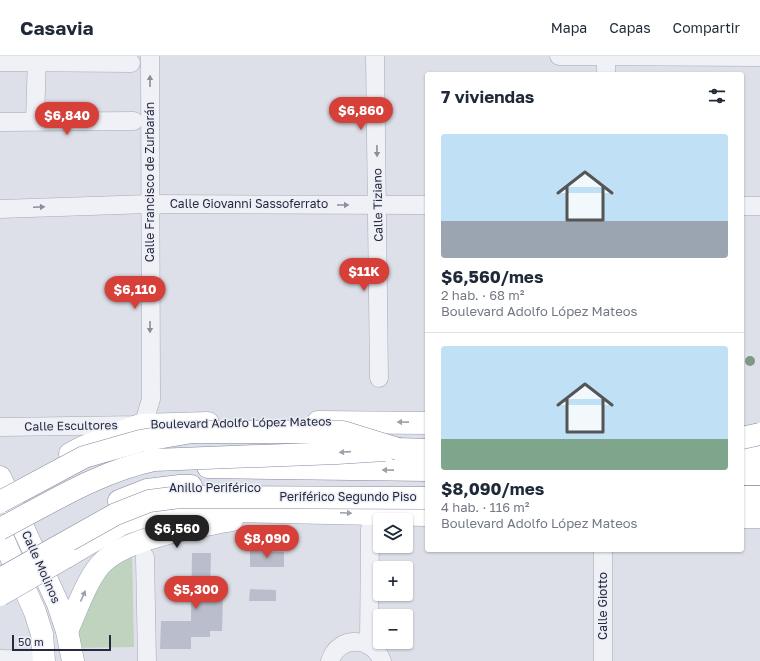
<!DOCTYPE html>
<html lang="es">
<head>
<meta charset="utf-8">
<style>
	body { margin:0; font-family:"Golos Text",sans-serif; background:#f2f2f3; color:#1f2937; height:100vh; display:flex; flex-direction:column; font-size:15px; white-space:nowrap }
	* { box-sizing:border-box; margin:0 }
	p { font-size:13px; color:#747a83 }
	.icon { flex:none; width:22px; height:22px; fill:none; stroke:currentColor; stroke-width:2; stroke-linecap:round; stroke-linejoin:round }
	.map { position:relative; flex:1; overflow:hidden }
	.panel { position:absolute; left:425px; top:16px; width:319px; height:480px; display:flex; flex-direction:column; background:#fff; border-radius:4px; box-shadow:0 1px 3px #0004 }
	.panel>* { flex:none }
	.fabs { position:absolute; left:373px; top:457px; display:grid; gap:8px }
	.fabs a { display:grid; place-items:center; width:40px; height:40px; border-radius:4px; background:#fff; box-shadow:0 1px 3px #0004; font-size:20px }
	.scale { position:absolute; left:12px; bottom:10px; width:99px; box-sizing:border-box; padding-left:4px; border:2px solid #262a40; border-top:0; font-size:11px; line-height:14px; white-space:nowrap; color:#262a40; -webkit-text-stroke:3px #edeff6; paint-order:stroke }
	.price { position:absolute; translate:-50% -34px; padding:0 9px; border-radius:14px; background:#d73f39; color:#fff; font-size:13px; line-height:26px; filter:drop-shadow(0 1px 2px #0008) }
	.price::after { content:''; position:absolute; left:50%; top:24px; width:12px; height:9px; margin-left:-6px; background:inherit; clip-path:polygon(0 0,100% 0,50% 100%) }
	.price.current { background:#222; color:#fff }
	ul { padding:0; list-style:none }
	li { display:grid; align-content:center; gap:8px; height:212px; padding:0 16px }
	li+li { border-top:1px solid #e0e1e3 }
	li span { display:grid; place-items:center; height:124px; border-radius:4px; color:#555 }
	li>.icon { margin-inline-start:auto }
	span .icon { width:72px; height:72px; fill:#fffc; stroke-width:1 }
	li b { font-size:17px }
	h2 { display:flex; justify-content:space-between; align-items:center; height:48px; padding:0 16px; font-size:17px }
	header { display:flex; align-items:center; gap:24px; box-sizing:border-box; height:56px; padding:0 20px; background:#fff; border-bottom:1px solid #e0e1e3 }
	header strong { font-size:19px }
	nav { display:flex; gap:22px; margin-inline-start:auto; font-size:14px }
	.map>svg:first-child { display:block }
</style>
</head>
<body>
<header>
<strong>Casavia</strong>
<nav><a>Mapa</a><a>Capas</a><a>Compartir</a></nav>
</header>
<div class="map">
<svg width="760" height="605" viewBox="0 0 760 605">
	<rect width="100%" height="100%" fill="#dde0e8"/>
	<polygon fill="#bfd3be" points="132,494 134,591 75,592 74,569 95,523"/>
	<g fill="#babdcb">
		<polygon points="250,495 284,496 284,511 250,511"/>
		<polygon points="192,497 211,497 210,539 223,539 222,575 210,575 210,581 191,581 191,593 160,593 161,565 191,565"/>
		<polygon points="250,533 276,534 276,545 249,545"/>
	</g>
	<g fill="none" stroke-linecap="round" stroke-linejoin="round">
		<defs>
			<g id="minor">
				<polyline points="375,0 379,322"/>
				<polyline points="559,0 760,1"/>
				<polyline points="606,0 606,18"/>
				<polyline points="0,6 131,7"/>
				<polyline points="35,65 37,0"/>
				<polyline points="0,66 134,65"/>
				<polyline points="742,150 760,150"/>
				<polyline points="0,153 150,148 427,149"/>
				<polyline points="2,371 140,369 145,363 151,343 150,0"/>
				<polyline points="145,501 147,605"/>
				<polyline points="369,588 370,472"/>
				<polyline points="0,603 44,604"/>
				<path d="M330,605C338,579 373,580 382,605"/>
				<polyline points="603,605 603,494"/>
			</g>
			<g id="major">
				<polyline points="318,366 427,367"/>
				<polyline points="70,398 83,391 140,369 208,367"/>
				<polyline points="0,421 58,548 67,575 73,605"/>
				<polyline points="742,461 760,461"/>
				<polyline points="0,476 35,556 42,578 44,605"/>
				<polyline points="66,501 122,468 151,458 180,454 427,459"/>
				<path d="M67,575C77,554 87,521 104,505C131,481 196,471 232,464"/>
			</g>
			<g id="highway">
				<polyline points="398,393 427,394"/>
				<polyline points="742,402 760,401"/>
				<polyline points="208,411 427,414"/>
				<polyline points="742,418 760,418"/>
				<polyline points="742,441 760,441"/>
				<polyline points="119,445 147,434 180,430 191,430"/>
			</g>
		</defs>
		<use href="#minor" stroke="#a6a9b6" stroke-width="19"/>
		<use href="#major" stroke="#9ca1b5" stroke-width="23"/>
		<use href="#highway" stroke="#8489a0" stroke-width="23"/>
		<use href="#minor" stroke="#f0f1f6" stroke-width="18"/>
		<use href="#major" stroke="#fff" stroke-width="22"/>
		<use href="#highway" stroke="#fff" stroke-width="22"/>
		<defs>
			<polyline id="major-bridge" points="0,539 66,501"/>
			<g id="highway-bridge">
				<polyline points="742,382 760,378"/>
				<polyline points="0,446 84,401 140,385 192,376 343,376 398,393"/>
				<path d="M0,473C50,447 98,416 154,404L337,397L385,394"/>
				<polyline points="0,523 116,458 149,445 180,441 427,442"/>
			</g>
		</defs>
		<use href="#major-bridge" stroke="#9ca1b5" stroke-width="23" stroke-linecap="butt"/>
		<use href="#highway-bridge" stroke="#8489a0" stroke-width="23" stroke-linecap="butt"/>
		<use href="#major-bridge" stroke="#fff" stroke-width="22"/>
		<use href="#highway-bridge" stroke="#fff" stroke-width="22"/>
	</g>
	<circle fill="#7f9884" cx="750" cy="305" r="5"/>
	<defs><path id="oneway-solid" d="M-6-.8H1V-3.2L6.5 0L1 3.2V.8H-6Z"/></defs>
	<g fill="#8b8e9b">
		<use href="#oneway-solid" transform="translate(150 25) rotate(-90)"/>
		<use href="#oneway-solid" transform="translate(377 95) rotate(89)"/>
		<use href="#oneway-solid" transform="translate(343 149)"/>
		<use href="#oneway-solid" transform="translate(39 151) rotate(-2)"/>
		<use href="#oneway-solid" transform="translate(150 271) rotate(90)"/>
	</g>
	<g fill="#9d9fa9">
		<use href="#oneway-solid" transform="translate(403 366) rotate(-179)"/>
		<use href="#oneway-solid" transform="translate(345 396) rotate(176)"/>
		<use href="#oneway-solid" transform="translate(388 414) rotate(-179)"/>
		<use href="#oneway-solid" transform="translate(346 457) rotate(2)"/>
		<use href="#oneway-solid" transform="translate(83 540) rotate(-66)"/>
	</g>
	<g text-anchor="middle" stroke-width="3" stroke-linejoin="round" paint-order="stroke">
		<g font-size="12" fill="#262a40" stroke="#edeff6">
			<text transform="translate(150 126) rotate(-90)" y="4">Calle Francisco de Zurbarán</text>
			<text x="249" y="152">Calle Giovanni Sassoferrato</text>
			<text transform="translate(378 149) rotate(-91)" y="4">Calle Tiziano</text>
			<text transform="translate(241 367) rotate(-1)" y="4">Boulevard Adolfo López Mateos</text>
			<text transform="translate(71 370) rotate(-1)" y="4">Calle Escultores</text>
			<text x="215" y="436">Anillo Periférico</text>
			<text x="348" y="445">Periférico Segundo Piso</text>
			<text transform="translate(41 511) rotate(66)" y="4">Calle Molinos</text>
			<text transform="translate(603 550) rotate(-90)" y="4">Calle Giotto</text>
		</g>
	</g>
</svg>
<div class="fabs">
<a><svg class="icon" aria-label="layers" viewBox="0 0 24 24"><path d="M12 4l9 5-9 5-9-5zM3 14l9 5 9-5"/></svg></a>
<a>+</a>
<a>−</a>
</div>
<div class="scale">50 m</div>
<b class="price" style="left:361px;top:75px">$6,860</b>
<b class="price" style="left:67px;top:80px">$6,840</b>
<b class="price" style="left:364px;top:236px">$11K</b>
<b class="price" style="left:135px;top:254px">$6,110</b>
<b class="price current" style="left:177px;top:493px">$6,560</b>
<b class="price" style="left:267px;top:503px">$8,090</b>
<b class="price" style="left:196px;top:554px">$5,300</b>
<section class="panel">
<h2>7 viviendas<svg class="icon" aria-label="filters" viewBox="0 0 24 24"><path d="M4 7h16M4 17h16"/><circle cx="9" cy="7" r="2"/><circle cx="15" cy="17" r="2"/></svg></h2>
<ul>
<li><span style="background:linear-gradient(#bfe0f5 70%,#9aa5b1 0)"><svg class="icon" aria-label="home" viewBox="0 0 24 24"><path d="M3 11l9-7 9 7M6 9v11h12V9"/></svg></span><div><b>$6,560/mes</b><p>2 hab. · 68 m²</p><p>Boulevard Adolfo López Mateos</p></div></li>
<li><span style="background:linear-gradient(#bfe0f5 75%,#7fa58c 0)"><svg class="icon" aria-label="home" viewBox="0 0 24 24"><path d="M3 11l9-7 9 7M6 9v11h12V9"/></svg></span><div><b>$8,090/mes</b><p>4 hab. · 116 m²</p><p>Boulevard Adolfo López Mateos</p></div></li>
</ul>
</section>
</div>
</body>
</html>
